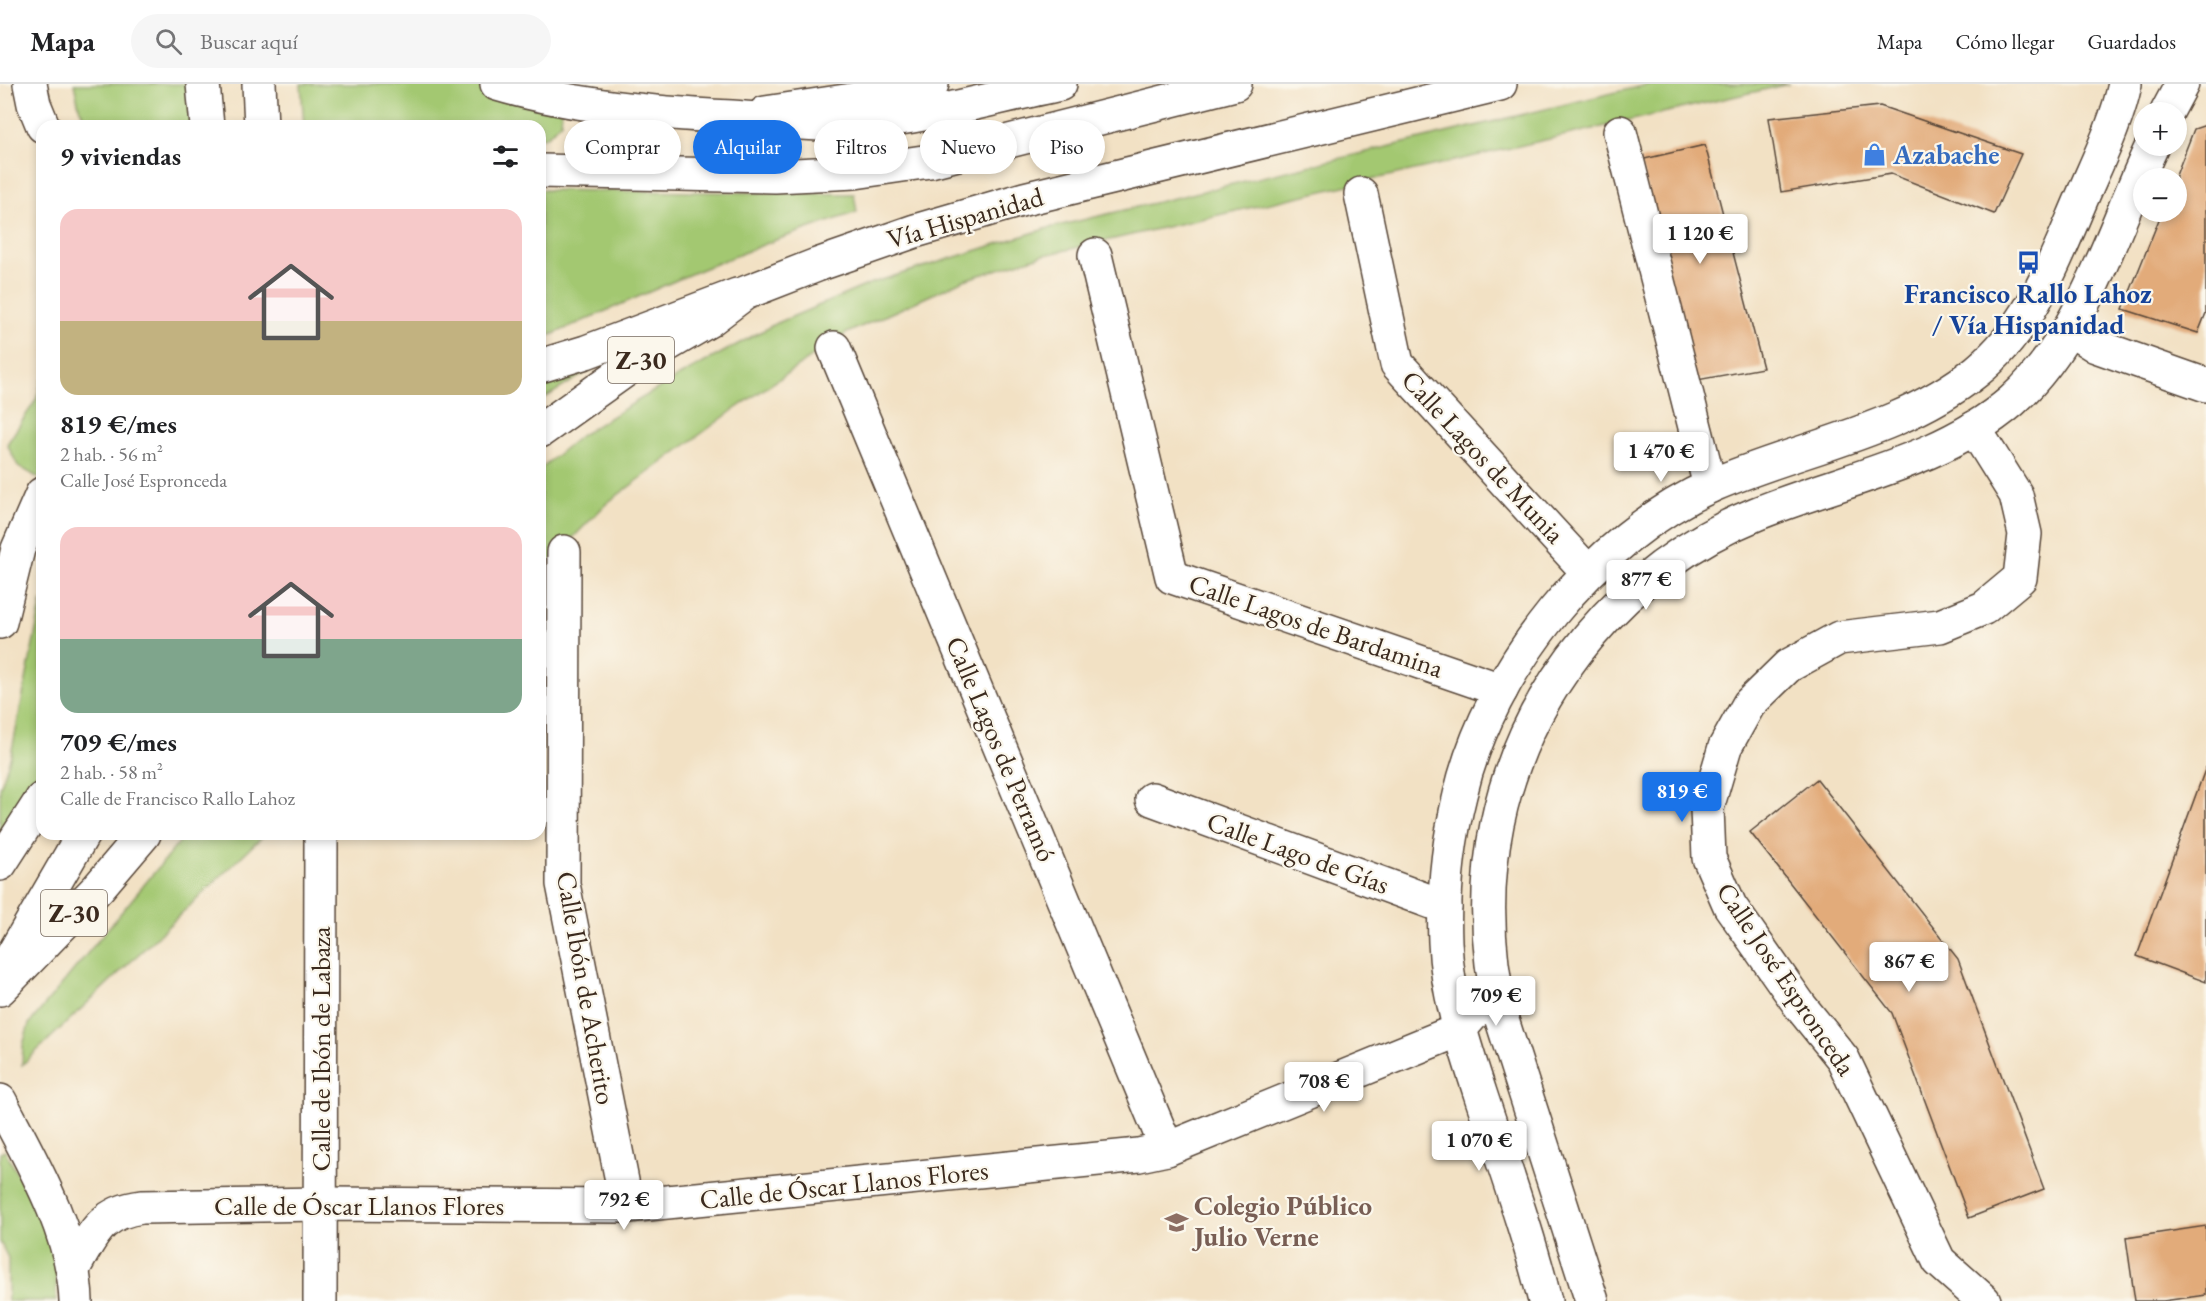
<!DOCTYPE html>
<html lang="es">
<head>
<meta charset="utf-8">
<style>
	body { margin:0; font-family:"EB Garamond",serif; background:#f6f6f6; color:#202124; height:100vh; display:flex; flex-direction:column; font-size:22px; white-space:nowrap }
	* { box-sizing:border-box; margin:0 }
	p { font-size:20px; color:#757577 }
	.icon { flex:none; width:33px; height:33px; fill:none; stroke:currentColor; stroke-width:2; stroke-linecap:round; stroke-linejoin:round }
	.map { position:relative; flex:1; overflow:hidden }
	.side { position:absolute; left:36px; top:36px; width:510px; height:720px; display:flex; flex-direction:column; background:#fff; border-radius:18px; box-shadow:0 3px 9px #0003 }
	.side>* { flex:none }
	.guide { position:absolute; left:564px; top:36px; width:570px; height:54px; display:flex; gap:12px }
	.tools { position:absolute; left:2133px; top:18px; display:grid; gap:12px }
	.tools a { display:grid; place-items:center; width:54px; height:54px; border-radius:50%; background:#fff; box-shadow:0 3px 9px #0003; font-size:30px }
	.price { position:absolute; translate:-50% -51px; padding:0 14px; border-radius:6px; background:#fff; color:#222; font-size:20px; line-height:39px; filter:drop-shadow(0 2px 3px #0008) }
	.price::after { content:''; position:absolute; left:50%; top:36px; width:18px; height:14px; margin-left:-9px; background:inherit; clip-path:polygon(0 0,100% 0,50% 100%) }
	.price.selected { background:#1a73e8; color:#fff }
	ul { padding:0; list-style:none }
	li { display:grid; align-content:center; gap:12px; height:318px; padding:0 24px }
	li span { display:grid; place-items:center; height:186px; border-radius:18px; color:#555 }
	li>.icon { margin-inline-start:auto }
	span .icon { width:108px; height:108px; fill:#fffc; stroke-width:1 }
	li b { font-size:26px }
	h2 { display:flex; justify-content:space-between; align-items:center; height:72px; padding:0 24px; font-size:26px }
	.pill { padding:0 21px; border-radius:27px; background:#fff; box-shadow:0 3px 9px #0003; font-size:21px; line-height:54px }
	.pill.selected { background:#1a73e8; color:#fff }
	header { display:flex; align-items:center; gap:36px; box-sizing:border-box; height:84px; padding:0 30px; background:#fff; border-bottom:2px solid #e0e0e0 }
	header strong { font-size:28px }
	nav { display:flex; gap:33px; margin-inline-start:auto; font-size:21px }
	.search { width:420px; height:54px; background:#f6f6f6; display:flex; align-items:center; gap:15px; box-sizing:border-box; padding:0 21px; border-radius:33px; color:#757577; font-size:22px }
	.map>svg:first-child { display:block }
</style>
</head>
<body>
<header>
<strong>Mapa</strong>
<div class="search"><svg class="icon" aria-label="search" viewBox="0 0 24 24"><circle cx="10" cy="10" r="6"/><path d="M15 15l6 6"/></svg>Buscar aquí</div>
<nav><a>Mapa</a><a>Cómo llegar</a><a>Guardados</a></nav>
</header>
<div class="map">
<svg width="2206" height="1217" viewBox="0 0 2206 1217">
	<rect width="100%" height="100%" fill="#fbf7ec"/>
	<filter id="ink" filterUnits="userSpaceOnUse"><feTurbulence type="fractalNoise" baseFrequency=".0167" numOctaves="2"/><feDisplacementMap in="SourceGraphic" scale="12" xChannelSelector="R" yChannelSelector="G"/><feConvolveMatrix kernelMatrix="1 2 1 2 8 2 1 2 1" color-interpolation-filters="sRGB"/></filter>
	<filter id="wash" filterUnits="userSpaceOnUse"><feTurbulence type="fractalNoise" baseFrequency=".008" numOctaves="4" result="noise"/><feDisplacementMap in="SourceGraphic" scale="24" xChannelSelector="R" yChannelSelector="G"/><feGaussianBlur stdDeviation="1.35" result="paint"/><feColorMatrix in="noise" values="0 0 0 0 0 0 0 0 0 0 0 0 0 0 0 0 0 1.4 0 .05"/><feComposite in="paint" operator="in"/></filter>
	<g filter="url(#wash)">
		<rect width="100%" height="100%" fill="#f2e1c4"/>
		<g fill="#a3c871" stroke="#6f7948" stroke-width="1.5">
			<polygon points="74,0 191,0 196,42 88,42 79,23"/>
			<polygon points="301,0 475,0 562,26 561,39 546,53 540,54 540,42 304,42"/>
			<polygon points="1650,0 1789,0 1040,172 964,196 847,249 732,327 607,419 545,482 540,482 540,385 581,351 670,297 775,240 872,199 1045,145"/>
			<polygon points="540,106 854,110 857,128 773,157 695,188 551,251 540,253"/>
			<polygon points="590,286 540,317 540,298"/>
			<polygon points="42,295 42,396 18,382 7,360 36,316"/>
			<polygon points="42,516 42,690 15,740 0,756 0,704 11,671"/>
			<polygon points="186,750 265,750 22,981 23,961 29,940"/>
			<polygon points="5,1067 57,1161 56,1217 8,1217 8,1174 0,1158 0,1069"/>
		</g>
		<g id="blocks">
			<g fill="#e2ab7a">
				<polygon points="1880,22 2021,70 1994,130 1891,90 1781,108 1769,34"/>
				<polygon points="2206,41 2206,229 2198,249 2123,225 2162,128 2176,128 2176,94 2175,94 2194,45"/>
				<polygon points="1705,61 1763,284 1692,297 1640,76"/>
				<polygon points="2206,683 2206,898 2137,872"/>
				<polygon points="1817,695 1958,875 2044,1105 1969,1134 1892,929 1750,748"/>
				<polygon points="2206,1142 2206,1211 2163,1217 2135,1217 2126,1154"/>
			</g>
		</g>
	</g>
	<g filter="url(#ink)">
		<use href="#blocks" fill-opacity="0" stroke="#564537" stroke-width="1.5"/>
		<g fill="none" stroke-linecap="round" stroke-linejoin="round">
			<defs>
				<g id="street">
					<polyline points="765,29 852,16 932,0"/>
					<polyline points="1620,48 1710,402"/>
					<polyline points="1361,110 1397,280 1588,488"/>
					<polyline points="1095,171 1172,493 1501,606"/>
					<polyline points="2069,245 2096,262 2206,301"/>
					<polyline points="834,264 1167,1065"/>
					<polyline points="1974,344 2016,411 2025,450 2020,494 1984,524 1940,542 1839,554 1788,582 1749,620 1725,663 1707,724 1709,774 1730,822 1801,923 1843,975 1939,1177 1984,1217"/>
					<polyline points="564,468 563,800 627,1122"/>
					<polyline points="1152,715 1445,823"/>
					<path d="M73,1185C92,1152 100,1128 142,1123L320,1120L627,1122L1139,1071L1167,1065L1459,946L1495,905"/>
					<polyline points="320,1217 321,750"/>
				</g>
				<g id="secondary">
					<polyline points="2167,28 2182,0"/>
					<path d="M0,1017C31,1076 74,1149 76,1217"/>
					<path d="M1545,1217C1528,1148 1502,1076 1480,1009C1464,960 1447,910 1445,858C1443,808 1448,759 1460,711C1489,585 1595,453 1713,401C1800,363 1901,348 1977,287C2033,242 2056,173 2084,109C2099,74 2117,38 2125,0"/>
					<path d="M1592,1217L1502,936C1487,872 1484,804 1497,740C1526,601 1626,483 1756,430C1841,395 1940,379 2012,317C2083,254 2112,146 2152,62"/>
				</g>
				<g id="primary">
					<polyline points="30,0 34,20 43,42"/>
					<polyline points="203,0 207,42"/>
					<polyline points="259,0 261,42"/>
					<path d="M497,0C571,22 655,29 732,33C776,36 819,43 863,39C927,33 997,13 1060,0"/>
					<polyline points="540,282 586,268 737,211"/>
					<polyline points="0,780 42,715"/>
					<polyline points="0,893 83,750"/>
				</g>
				<g id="highway">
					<polyline points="540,87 775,92 855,88 930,77 1235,0"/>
					<polyline points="540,347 634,280 708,237 745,209 817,181 915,147 1024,115 1500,0"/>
					<polyline points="0,538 18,465 42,410"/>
					<polyline points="0,905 98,804 144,750"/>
				</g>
			</defs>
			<use href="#street" stroke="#564537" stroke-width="36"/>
			<use href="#secondary" stroke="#564537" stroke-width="36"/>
			<use href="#primary" stroke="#564537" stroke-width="36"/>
			<use href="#highway" stroke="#564537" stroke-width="36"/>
			<use href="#street" stroke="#fff" stroke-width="33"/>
			<use href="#secondary" stroke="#fff" stroke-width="33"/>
			<use href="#primary" stroke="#fff" stroke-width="33"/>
			<use href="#highway" stroke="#fff" stroke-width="33"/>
		</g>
	</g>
	<defs>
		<symbol id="shop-bare" viewBox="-9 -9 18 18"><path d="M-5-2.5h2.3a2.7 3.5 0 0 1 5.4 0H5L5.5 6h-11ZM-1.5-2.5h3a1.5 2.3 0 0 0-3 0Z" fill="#3f7fe0" stroke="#fbf7ec" stroke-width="2.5" paint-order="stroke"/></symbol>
		<symbol id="bus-bare" viewBox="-9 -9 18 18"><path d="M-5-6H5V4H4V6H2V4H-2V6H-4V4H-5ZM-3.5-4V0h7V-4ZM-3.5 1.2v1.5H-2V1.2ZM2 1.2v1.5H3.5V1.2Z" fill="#1a4fb4" stroke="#fbf7ec" stroke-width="2.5" paint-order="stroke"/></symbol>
		<symbol id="school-bare" viewBox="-9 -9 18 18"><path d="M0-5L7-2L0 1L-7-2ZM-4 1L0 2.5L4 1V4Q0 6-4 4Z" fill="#8d6e63" stroke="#fbf7ec" stroke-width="2.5" paint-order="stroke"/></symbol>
	</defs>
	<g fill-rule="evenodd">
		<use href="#shop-bare" x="1858" y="54" width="33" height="33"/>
		<use href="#bus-bare" x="2012" y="162" width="33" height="33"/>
		<use href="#school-bare" x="1160" y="1122" width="33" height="33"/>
	</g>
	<g text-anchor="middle" stroke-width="4.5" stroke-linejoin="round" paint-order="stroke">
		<g fill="#fbf7ec" stroke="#75685c" stroke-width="1.5">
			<rect x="608" y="253" width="66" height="46" rx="4.5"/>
			<rect x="41" y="806" width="66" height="46" rx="4.5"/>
		</g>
		<g font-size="26" font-weight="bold" fill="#3b2a1e">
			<text x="641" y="285">Z-30</text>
			<text x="74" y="838">Z-30</text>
		</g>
		<g font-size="27" font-weight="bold" fill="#366cbe" stroke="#fbf7ec" text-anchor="start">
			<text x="1893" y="80">Azabache</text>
		</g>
		<g font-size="27" fill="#3b2a1e" stroke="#fbf7ec">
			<text transform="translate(965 134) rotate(-16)" y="9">Vía Hispanidad</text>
			<text transform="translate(1483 373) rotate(47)" y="9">Calle Lagos de Munia</text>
			<text transform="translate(1316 542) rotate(19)" y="9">Calle Lagos de Bardamina</text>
			<text transform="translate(1001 665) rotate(67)" y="9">Calle Lagos de Perramó</text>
			<text transform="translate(1298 769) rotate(20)" y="9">Calle Lago de Gías</text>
			<text transform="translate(1786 895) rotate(56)" y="9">Calle José Espronceda</text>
			<text transform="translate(586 904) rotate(80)" y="9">Calle Ibón de Acherito</text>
			<text transform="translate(321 965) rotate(-90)" y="9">Calle de Ibón de Labaza</text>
			<text transform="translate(844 1101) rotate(-6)" y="9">Calle de Óscar Llanos Flores</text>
			<text x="359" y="1131">Calle de Óscar Llanos Flores</text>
		</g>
		<g font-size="27" font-weight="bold" fill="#164399" stroke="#fbf7ec">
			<text x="2028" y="219">Francisco Rallo Lahoz<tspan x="2028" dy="31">/ Vía Hispanidad</tspan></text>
		</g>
		<g font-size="27" font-weight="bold" fill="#785e54" stroke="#fbf7ec" text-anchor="start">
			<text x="1194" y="1131">Colegio Público<tspan x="1194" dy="31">Julio Verne</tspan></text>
		</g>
	</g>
</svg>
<div class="tools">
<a>+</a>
<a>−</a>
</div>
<b class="price" style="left:1700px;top:181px">1 120 €</b>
<b class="price" style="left:1661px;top:399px">1 470 €</b>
<b class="price" style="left:1646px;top:527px">877 €</b>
<b class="price selected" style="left:1682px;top:739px">819 €</b>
<b class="price" style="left:1909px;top:909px">867 €</b>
<b class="price" style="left:1496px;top:943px">709 €</b>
<b class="price" style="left:1324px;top:1029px">708 €</b>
<b class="price" style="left:1479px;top:1088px">1 070 €</b>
<b class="price" style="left:624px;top:1147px">792 €</b>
<div class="guide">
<a class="pill">Comprar</a>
<a class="pill selected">Alquilar</a>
<a class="pill">Filtros</a>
<a class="pill">Nuevo</a>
<a class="pill">Piso</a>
</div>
<section class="side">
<h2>9 viviendas<svg class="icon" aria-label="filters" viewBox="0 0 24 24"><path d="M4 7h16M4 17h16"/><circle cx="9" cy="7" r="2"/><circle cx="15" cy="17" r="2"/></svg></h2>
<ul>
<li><span style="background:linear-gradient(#f6c9c9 60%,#c2b280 0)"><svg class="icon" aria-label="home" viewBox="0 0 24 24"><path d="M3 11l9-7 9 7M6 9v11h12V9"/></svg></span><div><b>819 €/mes</b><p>2 hab. · 56 m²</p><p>Calle José Espronceda</p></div></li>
<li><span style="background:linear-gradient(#f6c9c9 60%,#7fa58c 0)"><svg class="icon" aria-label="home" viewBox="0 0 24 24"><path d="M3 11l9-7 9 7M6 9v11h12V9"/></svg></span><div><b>709 €/mes</b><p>2 hab. · 58 m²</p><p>Calle de Francisco Rallo Lahoz</p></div></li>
</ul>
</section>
</div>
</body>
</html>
